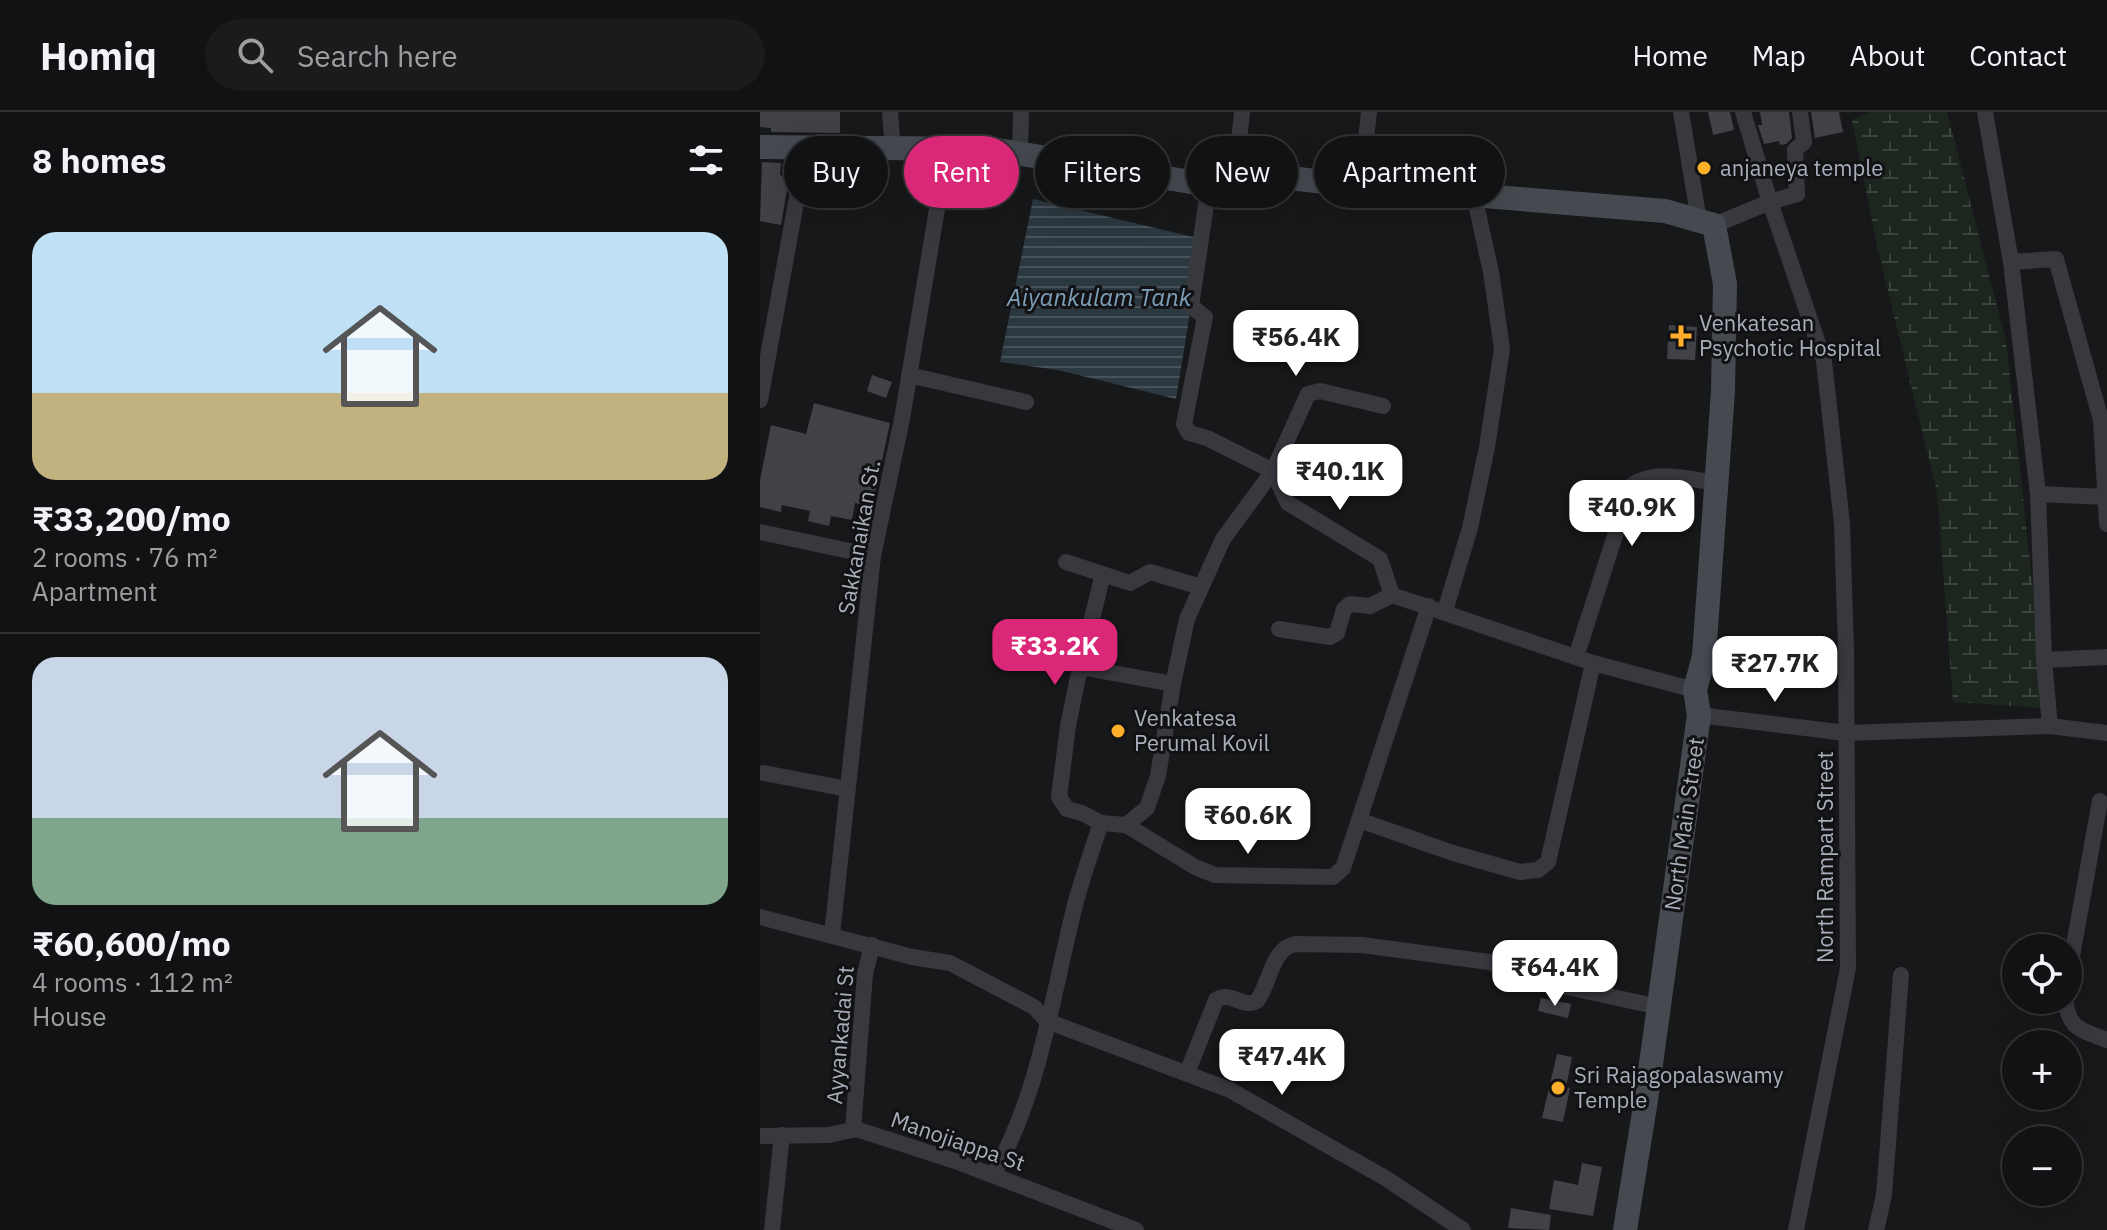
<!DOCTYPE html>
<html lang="en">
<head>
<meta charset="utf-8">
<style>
	body { margin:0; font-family:"IBM Plex Sans",sans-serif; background:#1a1b1d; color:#f1f3f6; height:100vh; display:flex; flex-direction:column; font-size:30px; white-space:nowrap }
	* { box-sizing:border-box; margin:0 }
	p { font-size:26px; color:#9c9ea0 }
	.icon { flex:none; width:44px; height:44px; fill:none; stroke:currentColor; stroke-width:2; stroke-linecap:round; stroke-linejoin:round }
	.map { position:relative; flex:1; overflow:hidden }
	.details { display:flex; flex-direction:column; background:#111214; width:760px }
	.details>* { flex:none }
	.guide { position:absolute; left:24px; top:24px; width:760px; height:72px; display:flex; gap:16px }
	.tools { position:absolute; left:1242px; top:822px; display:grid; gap:16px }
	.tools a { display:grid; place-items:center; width:80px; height:80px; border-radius:50%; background:#111214; box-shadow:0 8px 32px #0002,0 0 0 2px #303234; font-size:40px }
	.price { position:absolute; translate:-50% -68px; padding:0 18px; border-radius:16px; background:#fff; color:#222; font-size:26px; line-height:52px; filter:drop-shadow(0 2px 4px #0008) }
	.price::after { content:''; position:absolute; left:50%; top:48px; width:24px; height:18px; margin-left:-12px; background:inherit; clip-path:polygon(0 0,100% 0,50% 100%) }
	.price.active { background:#db2777; color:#fff }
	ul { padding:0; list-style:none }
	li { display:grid; align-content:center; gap:16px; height:424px; padding:0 32px }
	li+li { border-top:2px solid #303234 }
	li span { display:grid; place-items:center; height:248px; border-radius:24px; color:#555 }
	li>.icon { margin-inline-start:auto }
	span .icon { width:144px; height:144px; fill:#fffc; stroke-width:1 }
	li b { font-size:34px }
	h2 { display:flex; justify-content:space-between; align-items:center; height:96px; padding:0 32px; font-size:34px }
	.tag { padding:0 28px; border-radius:36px; background:#111214; box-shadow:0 8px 32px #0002,0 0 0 2px #303234; font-size:28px; line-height:72px }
	.tag.active { background:#db2777; color:#fff }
	header { display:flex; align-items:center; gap:48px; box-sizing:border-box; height:112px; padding:0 40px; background:#111214; border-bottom:2px solid #303234 }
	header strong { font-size:38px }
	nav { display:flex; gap:44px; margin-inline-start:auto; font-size:28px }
	.search { width:560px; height:72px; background:#1a1b1d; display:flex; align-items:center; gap:20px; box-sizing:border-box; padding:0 28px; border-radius:44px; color:#9c9ea0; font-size:30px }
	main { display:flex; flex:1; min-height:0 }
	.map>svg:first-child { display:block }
</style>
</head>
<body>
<header>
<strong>Homiq</strong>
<div class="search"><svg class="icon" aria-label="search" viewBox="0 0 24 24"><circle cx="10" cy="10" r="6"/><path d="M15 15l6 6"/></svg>Search here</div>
<nav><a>Home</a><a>Map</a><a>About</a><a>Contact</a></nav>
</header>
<main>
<section class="details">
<h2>8 homes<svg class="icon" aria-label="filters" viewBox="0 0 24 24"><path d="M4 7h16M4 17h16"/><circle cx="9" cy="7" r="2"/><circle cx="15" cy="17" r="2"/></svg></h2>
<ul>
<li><span style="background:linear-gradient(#bfe0f5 65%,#c2b280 0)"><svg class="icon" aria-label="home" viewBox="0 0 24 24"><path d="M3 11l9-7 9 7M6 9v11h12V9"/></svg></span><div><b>₹33,200/mo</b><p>2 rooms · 76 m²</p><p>Apartment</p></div></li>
<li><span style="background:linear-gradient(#c9d6e8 65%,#7fa58c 0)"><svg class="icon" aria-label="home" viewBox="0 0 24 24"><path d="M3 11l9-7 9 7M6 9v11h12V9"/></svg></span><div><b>₹60,600/mo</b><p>4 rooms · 112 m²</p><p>House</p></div></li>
</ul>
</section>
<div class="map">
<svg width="1347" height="1118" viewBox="0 0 1347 1118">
	<defs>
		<pattern id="wetland-marsh" width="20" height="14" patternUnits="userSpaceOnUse" patternTransform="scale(2)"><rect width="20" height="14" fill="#1d261e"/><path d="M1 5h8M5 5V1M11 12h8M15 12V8" fill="none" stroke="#3b433d"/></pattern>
		<pattern id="water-rules" width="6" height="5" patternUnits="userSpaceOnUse" patternTransform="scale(2)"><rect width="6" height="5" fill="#2c3840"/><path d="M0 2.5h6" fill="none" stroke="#48525a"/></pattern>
	</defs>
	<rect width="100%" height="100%" fill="#17181a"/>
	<polygon fill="url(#wetland-marsh)" points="1111,0 1187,0 1246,229 1283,570 1284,596 1193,590 1177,380 1117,134 1092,8"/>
	<polygon fill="url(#water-rules)" points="273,87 442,127 416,287 298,258 240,250"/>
	<g fill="#414247">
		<polygon points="0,0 80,0 80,21 11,20 11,16 0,15"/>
		<polygon points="948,0 970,0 974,18 953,23"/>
		<polygon points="1000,0 1029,0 1032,26 1026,32 1020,33 1019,29 1004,32 998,13 1002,13"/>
		<polygon points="1051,0 1079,0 1083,20 1055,26"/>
		<polygon points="2,50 21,51 20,63 29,66 21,113 0,109"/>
		<polygon points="909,213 937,215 935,248 907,247"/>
		<polygon points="112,263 132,270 126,286 107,279"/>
		<polygon points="54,291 130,311 112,395 95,391 92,408 71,404 69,414 48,409 50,399 22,393 21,400 0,395 0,368 11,313 46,322"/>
		<polygon points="781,886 811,892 808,906 778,899"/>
		<polygon points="797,942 812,945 806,975 810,976 803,1010 782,1006"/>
		<polygon points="822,1051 842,1055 833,1104 789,1097 794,1068 818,1073"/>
		<polygon points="751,1096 791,1103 789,1118 748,1116"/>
	</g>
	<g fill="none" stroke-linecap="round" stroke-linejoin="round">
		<g stroke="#38393f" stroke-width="16">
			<polyline points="130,0 133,37"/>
			<polyline points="921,0 939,109"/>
			<polyline points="983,0 1010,90 1037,82 1035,38 1044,30 1040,0"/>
			<polyline points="1225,0 1251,150"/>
			<polyline points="260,40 261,0"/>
			<polyline points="476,60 482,0"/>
			<polyline points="449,73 431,194 445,205 424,312 429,321 447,326 513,359 528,391 620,447 632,483 833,551 935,578"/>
			<polyline points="601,74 609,0"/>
			<polyline points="954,113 1010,90 1064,249 1082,412 1086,536 1088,856 1036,1118"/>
			<polyline points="149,263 266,290"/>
			<polyline points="0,288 46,36"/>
			<polyline points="1278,382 1346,385"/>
			<polyline points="0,420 113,444"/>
			<polyline points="306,450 370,471 390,460 441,475"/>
			<polyline points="669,494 599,708 693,741 760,760 778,758 788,750 833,551"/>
			<polyline points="685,499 710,416 727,335 742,237 731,160 714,83"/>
			<polyline points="519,517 570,525 577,521 584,497 590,492 610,494 632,483"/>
			<path d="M816,545L871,374C894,356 931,368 957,371"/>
			<polyline points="1284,548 1347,545"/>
			<polyline points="320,555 343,462"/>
			<polyline points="939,603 1086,621 1290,614 1347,621"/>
			<polyline points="1290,614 1284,548 1278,382 1251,150 1296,147 1341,308 1347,412"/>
			<polyline points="4,661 87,677"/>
			<polyline points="341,711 366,713 387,696 398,664 413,572"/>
			<polyline points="366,713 435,755 455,763 573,765 583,756 599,708"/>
			<polyline points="0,805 152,845 190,851 274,895 287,909 470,978 627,1067 703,1118"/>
			<polyline points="72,823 113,444 142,307 187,37"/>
			<polyline points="1308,866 1340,689"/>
			<path d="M1305,888C1309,918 1322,918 1347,928"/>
			<path d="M427,961L456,888C471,878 482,897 497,889C510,872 511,837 535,832L602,833L729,850L784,870L899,895"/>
			<polyline points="93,1018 105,862 112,833"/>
			<polyline points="0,1024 69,1023 96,1017 198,1050 376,1118"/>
			<path d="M233,1063C280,981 292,884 315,793C322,766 332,738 341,711L322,701L307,697L299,685L308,614L320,555L413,572L427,507L463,427L513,359L548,282L560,279L623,294"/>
			<polyline points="12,1118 22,1023"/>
			<polyline points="1116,1118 1124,1083 1141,863"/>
		</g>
		<polyline stroke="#464950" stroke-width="24" points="0,35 232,37 449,73 476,60 601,74 905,99 954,113 965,172 963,279 944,544 935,578 939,603 886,988 865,1118"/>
	</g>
	<g fill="#ffaf2a" stroke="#121215" stroke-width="3">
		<circle cx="944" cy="56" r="8"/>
		<path d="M917 212h8v8h8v8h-8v8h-8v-8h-8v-8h8z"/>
		<circle cx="358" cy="619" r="8"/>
		<circle cx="798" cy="976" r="8"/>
	</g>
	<g text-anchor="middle" stroke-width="6" stroke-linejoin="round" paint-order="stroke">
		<g font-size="22" fill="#a8afbb" stroke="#121215" text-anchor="start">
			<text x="960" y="64">anjaneya temple</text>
			<text x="939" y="219">Venkatesan<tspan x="939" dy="25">Psychotic Hospital</tspan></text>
			<text x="374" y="614">Venkatesa<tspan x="374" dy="25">Perumal Kovil</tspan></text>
			<text x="814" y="971">Sri Rajagopalaswamy<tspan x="814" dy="25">Temple</tspan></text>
		</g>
		<g font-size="22" fill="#a8afbb" stroke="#121215">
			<text transform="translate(99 425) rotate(-80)" y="8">Sakkanaikan St.</text>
			<text transform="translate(924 712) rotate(-82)" y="8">North Main Street</text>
			<text transform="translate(1065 745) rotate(-90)" y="8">North Rampart Street</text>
			<text transform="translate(80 923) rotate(-85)" y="8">Ayyankadai St</text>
			<text transform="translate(198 1029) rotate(19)" y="8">Manojiappa St</text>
		</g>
		<g font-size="24" font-style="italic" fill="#7c9fb9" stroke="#121215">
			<text x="339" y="194">Aiyankulam Tank</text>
		</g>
	</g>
</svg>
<div class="tools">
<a><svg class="icon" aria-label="locate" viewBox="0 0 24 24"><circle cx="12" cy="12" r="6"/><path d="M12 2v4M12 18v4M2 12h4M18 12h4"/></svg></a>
<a>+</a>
<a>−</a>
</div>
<b class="price" style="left:536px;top:266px">₹56.4K</b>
<b class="price" style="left:580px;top:400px">₹40.1K</b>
<b class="price" style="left:872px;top:436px">₹40.9K</b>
<b class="price active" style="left:295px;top:575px">₹33.2K</b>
<b class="price" style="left:1015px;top:592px">₹27.7K</b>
<b class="price" style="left:488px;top:744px">₹60.6K</b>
<b class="price" style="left:795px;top:896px">₹64.4K</b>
<b class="price" style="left:522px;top:985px">₹47.4K</b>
<div class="guide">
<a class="tag">Buy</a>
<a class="tag active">Rent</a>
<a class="tag">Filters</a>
<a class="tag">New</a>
<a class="tag">Apartment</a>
</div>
</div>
</main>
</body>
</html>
